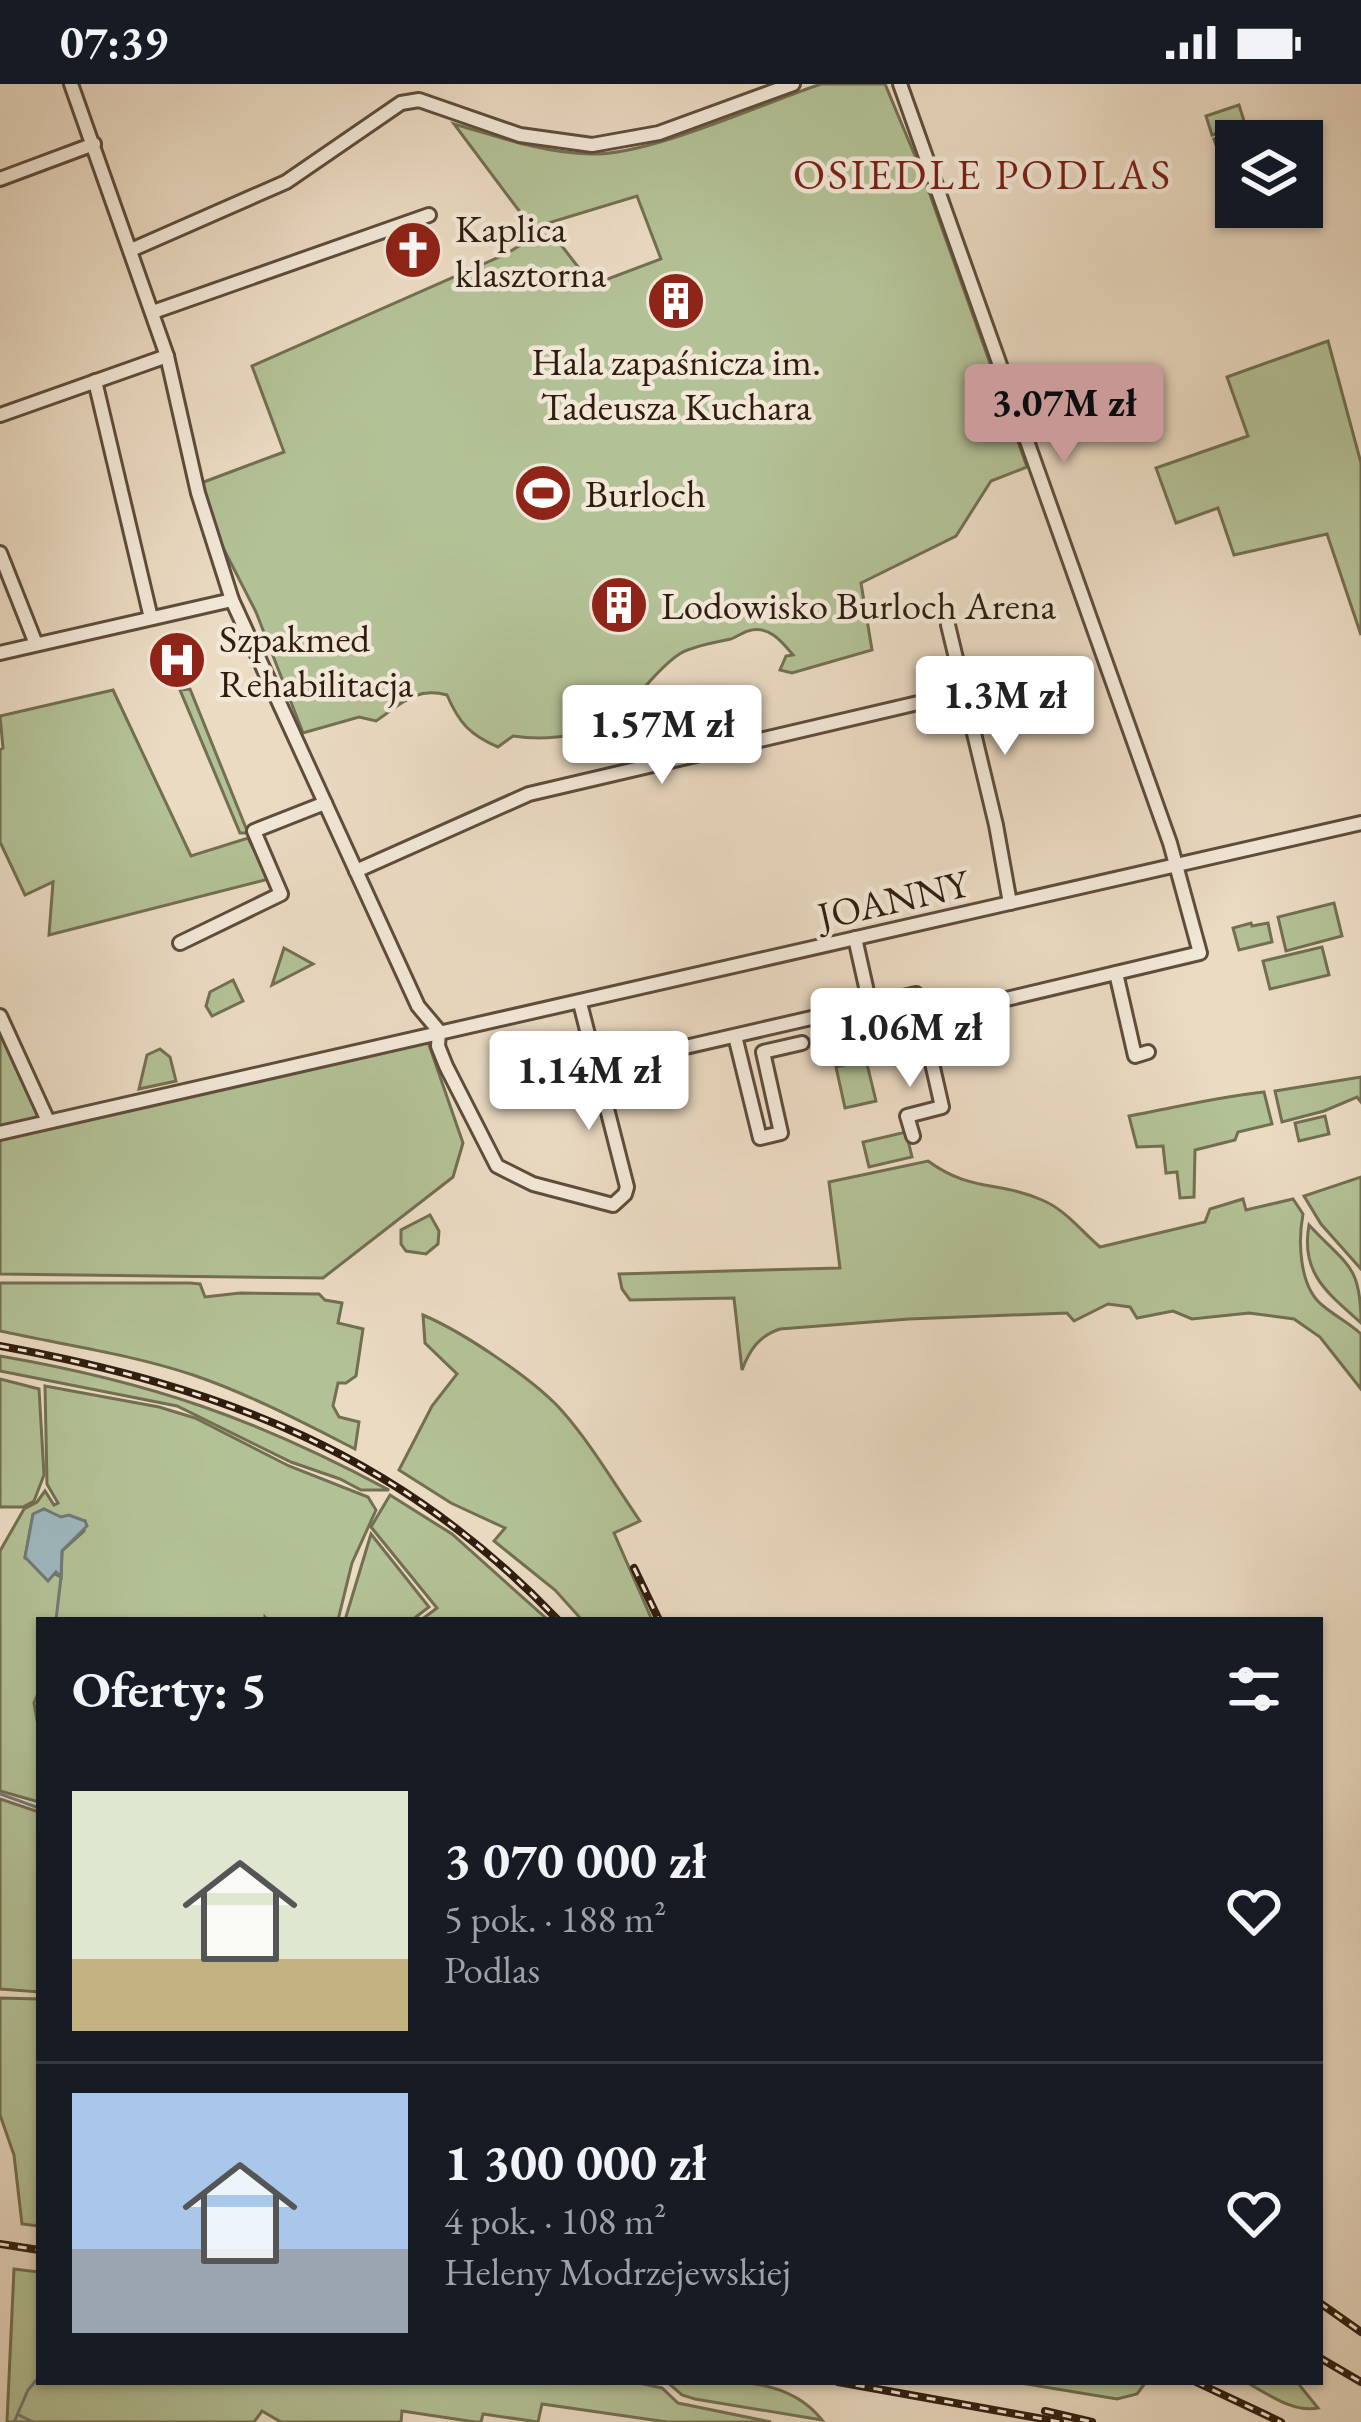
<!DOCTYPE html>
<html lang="pl">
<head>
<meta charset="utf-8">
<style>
	body { margin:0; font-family:"EB Garamond",serif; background:#20242c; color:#f1f3f6; height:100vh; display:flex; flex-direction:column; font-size:45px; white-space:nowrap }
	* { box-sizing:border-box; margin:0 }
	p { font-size:39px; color:#9ea1a6 }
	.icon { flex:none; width:66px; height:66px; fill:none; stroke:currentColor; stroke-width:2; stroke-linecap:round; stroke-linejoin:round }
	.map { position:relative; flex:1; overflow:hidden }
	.sheet { position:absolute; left:36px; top:1533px; width:1287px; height:768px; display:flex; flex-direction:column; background:#171b24; border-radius:0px; box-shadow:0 3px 9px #0004 }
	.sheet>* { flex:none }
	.tools { position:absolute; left:1215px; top:36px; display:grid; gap:24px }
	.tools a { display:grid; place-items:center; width:108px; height:108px; border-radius:0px; background:#171b24; box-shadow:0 3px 9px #0004; font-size:60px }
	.price { position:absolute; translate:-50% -102px; padding:0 27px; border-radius:12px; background:#fff; color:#222; font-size:39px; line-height:78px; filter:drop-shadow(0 3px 6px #0008) }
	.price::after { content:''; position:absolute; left:50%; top:72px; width:36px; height:27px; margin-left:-18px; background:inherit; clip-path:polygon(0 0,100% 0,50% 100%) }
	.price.active { background:#c59692; color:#111 }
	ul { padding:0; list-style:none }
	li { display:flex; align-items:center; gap:36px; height:300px; padding:0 36px }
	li+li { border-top:3px solid #363941 }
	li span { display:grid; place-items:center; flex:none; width:336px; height:240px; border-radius:0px; color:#555 }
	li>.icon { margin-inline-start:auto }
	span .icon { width:144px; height:144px; fill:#fffc; stroke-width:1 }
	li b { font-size:51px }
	h2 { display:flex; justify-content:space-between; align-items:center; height:144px; padding:0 36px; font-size:51px }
	.status { display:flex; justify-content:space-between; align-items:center; height:84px; padding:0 60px; background:#171b24; direction:ltr }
	.status svg { height:33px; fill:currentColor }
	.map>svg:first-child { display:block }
</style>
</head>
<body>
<div class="status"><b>07:39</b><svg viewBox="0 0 49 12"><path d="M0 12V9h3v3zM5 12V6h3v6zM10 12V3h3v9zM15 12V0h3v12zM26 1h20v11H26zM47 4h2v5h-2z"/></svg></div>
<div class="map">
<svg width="1361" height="2338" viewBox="0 0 1361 2338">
	<rect width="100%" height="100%" fill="#ebdbc3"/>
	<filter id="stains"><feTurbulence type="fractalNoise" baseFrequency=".00167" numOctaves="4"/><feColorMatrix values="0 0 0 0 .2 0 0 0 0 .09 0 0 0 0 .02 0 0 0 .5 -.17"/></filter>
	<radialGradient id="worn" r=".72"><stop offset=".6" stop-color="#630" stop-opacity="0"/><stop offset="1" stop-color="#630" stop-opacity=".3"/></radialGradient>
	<g fill="#b3c196" stroke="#726f52" stroke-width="3" fill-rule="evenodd">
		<path d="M821,0H885L923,91L1027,383L991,397L956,452L861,499L872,566L792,589L780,586L786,572L793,571C783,559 769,540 748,547C746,547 732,555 731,555C717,558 688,563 678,571C660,583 645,604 630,619L635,629C619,630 613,637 599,642C574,654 540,656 513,652L498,663C470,651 459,639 447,611C415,602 400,621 376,637L359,633L303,649L256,528L216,450L201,399L284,368L252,282L506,170L548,144L592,201L661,175L637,112L532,144L454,40C499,53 543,69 590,70C649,72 761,20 821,0Z"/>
		<polygon points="1239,21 1245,40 1212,51 1206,32"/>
		<polygon points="1253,42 1258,57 1236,57 1236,122 1214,55"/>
		<polygon points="1328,257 1361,379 1361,551 1327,450 1234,471 1218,424 1176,439 1156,384 1248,352 1227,293"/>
		<polygon points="190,605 248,749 240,749 180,606"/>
		<polygon points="113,606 191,772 248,754 269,795 49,851 53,798 25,811 0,758 0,666 3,664 0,632"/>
		<polygon points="1334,819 1342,852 1286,867 1278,833"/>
		<polygon points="1251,839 1252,842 1268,839 1272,858 1239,866 1233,844"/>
		<polygon points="1322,863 1329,891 1270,905 1263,877"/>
		<polygon points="284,864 313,880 272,901"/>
		<polygon points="233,896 243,917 212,932 206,922 210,908"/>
		<polygon points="0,949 45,1046 428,958 463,1059 453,1093 323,1194 0,1190"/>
		<polygon points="160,965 170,973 176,997 139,1005 147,971"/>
		<polygon points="866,976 876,1017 845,1024 836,983"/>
		<polygon points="1361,993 1361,1018 1357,1013 1324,1027 1282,1038 1275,1007"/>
		<path d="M1264,1008L1272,1040L1238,1048L1235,1056L1195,1066L1194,1113L1180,1114L1177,1088L1166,1089L1163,1062L1137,1063L1129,1032C1174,1024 1216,1013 1264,1008Z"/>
		<polygon points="1325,1032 1329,1050 1299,1057 1295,1039"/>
		<polygon points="906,1048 912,1073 869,1083 863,1058"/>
		<path d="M928,1077C970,1108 999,1097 1042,1116C1066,1126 1081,1147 1100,1163L1205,1138L1210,1125L1243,1115L1246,1126L1293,1115L1303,1130C1298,1157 1299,1202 1322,1221C1335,1232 1349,1239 1361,1250V1305L1320,1253L1294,1235L1249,1229L1192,1235L1173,1227L1137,1234L1130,1223L1108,1220L1074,1237L1067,1229L909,1235L780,1245C759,1252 750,1265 742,1286L734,1214L630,1216L622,1205L619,1190L840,1184L829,1098Z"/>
		<polygon points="1361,1093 1361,1185 1321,1140 1304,1112"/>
		<polygon points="430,1131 439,1147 438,1160 426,1170 406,1167 401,1160 401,1146"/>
		<path d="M1309,1141C1346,1181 1361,1180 1361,1239C1329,1210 1300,1190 1309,1141Z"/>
		<path d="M0,1199H190L200,1200L205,1213L240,1209L319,1210L325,1216L342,1219L338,1239L363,1245L356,1292L346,1299H338L333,1322L339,1333L359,1338L355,1365C302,1338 249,1310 193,1291C130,1270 64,1261 0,1247Z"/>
		<path d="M423,1231C463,1248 535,1296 563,1328C592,1361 615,1401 640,1437L614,1449L652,1536H582L555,1506L494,1457L505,1444L451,1419L399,1386L432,1322L457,1290L425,1259Z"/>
		<path d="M0,1272C150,1298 255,1334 389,1406H361L340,1395L291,1378L177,1322L0,1287Z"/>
		<polygon points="0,1295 39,1305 44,1391 34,1417 23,1423 0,1423"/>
		<path d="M45,1302L159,1323L195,1334L289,1382L368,1413L376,1426L352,1479L338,1536H268L265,1533V1536H39V1607L34,1619L39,1647V1718L0,1707V1467L24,1425L37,1418L45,1407L54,1421L58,1419L47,1400ZM44,1425L61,1434L85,1437L84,1447L62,1467L61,1493L25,1474L33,1431Z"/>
		<polygon points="390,1411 452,1450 548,1536 421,1536 437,1524 371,1443"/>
		<polygon points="371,1450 429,1523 412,1536 345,1536"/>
		<polygon points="0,1715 39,1728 39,1908 0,1905"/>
		<polygon points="0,1914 39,1915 39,2142 22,2140 14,2071 0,2031"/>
		<polygon points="14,2185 39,2188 39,2298 634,2298 662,2304 678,2319 771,2338 667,2338 542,2320 538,2338 483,2330 481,2338 475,2338 402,2327 401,2338 281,2338 262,2327 254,2338 7,2338"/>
		<path d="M667,2298C722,2298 785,2289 822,2336L695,2315L682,2311Z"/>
		<polygon points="1015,2298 1146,2298 1137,2310 1117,2315"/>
		<path d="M1246,2298H1297L1318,2324C1293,2329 1268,2310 1246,2298Z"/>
	</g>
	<polygon fill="#9eb8bf" stroke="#727a78" stroke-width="3" points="44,1425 61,1433 69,1431 85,1437 87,1442 62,1467 61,1493 56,1488 48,1497 25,1473 33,1430"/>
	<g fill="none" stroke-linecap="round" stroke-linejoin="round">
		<g stroke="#727a78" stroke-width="3">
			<polyline points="56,1536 61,1493"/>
			<polyline points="39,1611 39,1612"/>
			<polyline points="0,1710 39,1724"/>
			<polyline points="19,2331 33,2338"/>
			<polyline points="14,2338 28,2306 39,2293"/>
		</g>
		<defs>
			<g id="minor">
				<polyline points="71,0 167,272 198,409 232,516 418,922 439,947"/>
				<polyline points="0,95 94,60"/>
				<polyline points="131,166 286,98 401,19 419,16 520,51 592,61 659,49 793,0"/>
				<polyline points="153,228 429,131"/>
				<polyline points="95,297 151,534"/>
				<polyline points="0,331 167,272"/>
				<polyline points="0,469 36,560"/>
				<polyline points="948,541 996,741 1010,819"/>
				<polyline points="0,569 232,516"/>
				<polyline points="356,787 529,710 965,608"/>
				<polyline points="855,854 870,921"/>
				<polyline points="180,859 281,810 254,747 325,719"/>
				<polyline points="1116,889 1135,972 1148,968"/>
				<polyline points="0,932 48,1037"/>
				<polyline points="439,947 438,962 446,982 497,1082 533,1100 613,1121 625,1110 627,1103 580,919"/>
				<polyline points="735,952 760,1054 781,1049 763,968 802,959"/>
				<polyline points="598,983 916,910 922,935 1200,869 1170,759 900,0"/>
				<polyline points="0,1049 1361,739"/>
				<polyline points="913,1052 907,1032 942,1023 922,935"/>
			</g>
		</defs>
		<use href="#minor" stroke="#5f4c3b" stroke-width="18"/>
		<use href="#minor" stroke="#f2e8d8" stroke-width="12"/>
		<defs>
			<g id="rail">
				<path d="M0,1262C222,1303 399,1369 558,1536"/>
				<polyline points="634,1484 659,1536"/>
				<polyline points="0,2160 39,2166"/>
				<polyline points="1320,2219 1361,2248"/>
				<polyline points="1320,2274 1361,2298"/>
				<polyline points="838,2298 1060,2338"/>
				<polyline points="1196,2298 1281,2338"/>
				<polyline points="1045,2327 1092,2338"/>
			</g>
		</defs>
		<use href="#rail" stroke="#301d0e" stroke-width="8"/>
		<use href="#rail" stroke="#f2e8d8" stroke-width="3" stroke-dasharray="9" stroke-linecap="butt"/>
	</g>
	<defs>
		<symbol id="church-disc" viewBox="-11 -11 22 22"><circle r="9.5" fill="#8f2418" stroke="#f2e8d8"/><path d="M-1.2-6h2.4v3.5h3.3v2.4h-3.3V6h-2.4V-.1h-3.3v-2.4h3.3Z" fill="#fff"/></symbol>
		<symbol id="building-disc" viewBox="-11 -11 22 22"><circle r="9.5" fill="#8f2418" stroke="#f2e8d8"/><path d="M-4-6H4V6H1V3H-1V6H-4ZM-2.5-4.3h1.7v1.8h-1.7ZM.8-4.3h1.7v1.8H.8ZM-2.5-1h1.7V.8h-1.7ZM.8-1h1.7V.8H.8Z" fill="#fff"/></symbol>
		<symbol id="stadium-disc" viewBox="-11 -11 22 22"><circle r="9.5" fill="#8f2418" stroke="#f2e8d8"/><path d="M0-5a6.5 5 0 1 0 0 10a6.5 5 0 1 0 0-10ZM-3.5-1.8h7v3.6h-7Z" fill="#fff"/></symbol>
		<symbol id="hospital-disc" viewBox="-11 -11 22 22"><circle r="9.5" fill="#8f2418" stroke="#f2e8d8"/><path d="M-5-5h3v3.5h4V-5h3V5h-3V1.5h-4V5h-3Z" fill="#fff"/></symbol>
	</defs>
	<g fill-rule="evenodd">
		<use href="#church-disc" x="380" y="133" width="66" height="66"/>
		<use href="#building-disc" x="643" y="184" width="66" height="66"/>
		<use href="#stadium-disc" x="510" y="376" width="66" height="66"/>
		<use href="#building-disc" x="586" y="488" width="66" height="66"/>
		<use href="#hospital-disc" x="144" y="543" width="66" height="66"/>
	</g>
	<g text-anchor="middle" stroke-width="9" stroke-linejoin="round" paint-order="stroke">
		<g font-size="39" fill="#301d0e" stroke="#f2e8d8" text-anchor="start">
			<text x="455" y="158">Kaplica<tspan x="455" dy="45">klasztorna</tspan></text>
			<text x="676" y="291" text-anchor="middle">Hala zapaśnicza im.<tspan x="676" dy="45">Tadeusza Kuchara</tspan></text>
			<text x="585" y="423">Burloch</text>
			<text x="661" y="535">Lodowisko Burloch Arena</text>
			<text x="219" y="568">Szpakmed<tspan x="219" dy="45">Rehabilitacja</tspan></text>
		</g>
		<g font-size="39" fill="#301d0e" stroke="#f2e8d8">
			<text transform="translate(893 815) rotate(-13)" y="14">JOANNY</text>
		</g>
		<g font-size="42" letter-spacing="3" fill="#7a1f14" stroke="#f2e8d8">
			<text x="983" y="105">OSIEDLE PODLAS</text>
		</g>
	</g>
	<rect width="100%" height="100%" filter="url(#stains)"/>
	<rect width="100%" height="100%" fill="url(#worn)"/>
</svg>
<div class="tools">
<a><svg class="icon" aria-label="layers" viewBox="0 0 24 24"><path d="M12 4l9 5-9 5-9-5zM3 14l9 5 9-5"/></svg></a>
</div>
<b class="price active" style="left:1064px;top:382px">3.07M zł</b>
<b class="price" style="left:1005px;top:674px">1.3M zł</b>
<b class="price" style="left:662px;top:703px">1.57M zł</b>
<b class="price" style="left:910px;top:1006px">1.06M zł</b>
<b class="price" style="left:589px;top:1049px">1.14M zł</b>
<section class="sheet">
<h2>Oferty: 5<svg class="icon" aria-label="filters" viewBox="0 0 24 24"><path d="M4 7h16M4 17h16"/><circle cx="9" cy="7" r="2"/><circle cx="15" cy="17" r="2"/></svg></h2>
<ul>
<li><span style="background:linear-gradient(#dfe7d0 70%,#c2b280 0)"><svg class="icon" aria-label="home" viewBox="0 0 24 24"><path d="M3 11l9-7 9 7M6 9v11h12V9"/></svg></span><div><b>3 070 000 zł</b><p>5 pok. · 188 m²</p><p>Podlas</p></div><svg class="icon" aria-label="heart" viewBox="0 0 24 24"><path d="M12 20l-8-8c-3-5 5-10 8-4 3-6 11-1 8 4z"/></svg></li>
<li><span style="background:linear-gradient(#a9c7e8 65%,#9aa5b1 0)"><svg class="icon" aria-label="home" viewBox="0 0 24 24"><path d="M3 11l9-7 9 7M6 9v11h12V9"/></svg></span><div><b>1 300 000 zł</b><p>4 pok. · 108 m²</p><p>Heleny Modrzejewskiej</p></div><svg class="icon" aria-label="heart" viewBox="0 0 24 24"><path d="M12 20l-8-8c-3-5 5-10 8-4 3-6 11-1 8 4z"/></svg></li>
</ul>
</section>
</div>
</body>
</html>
